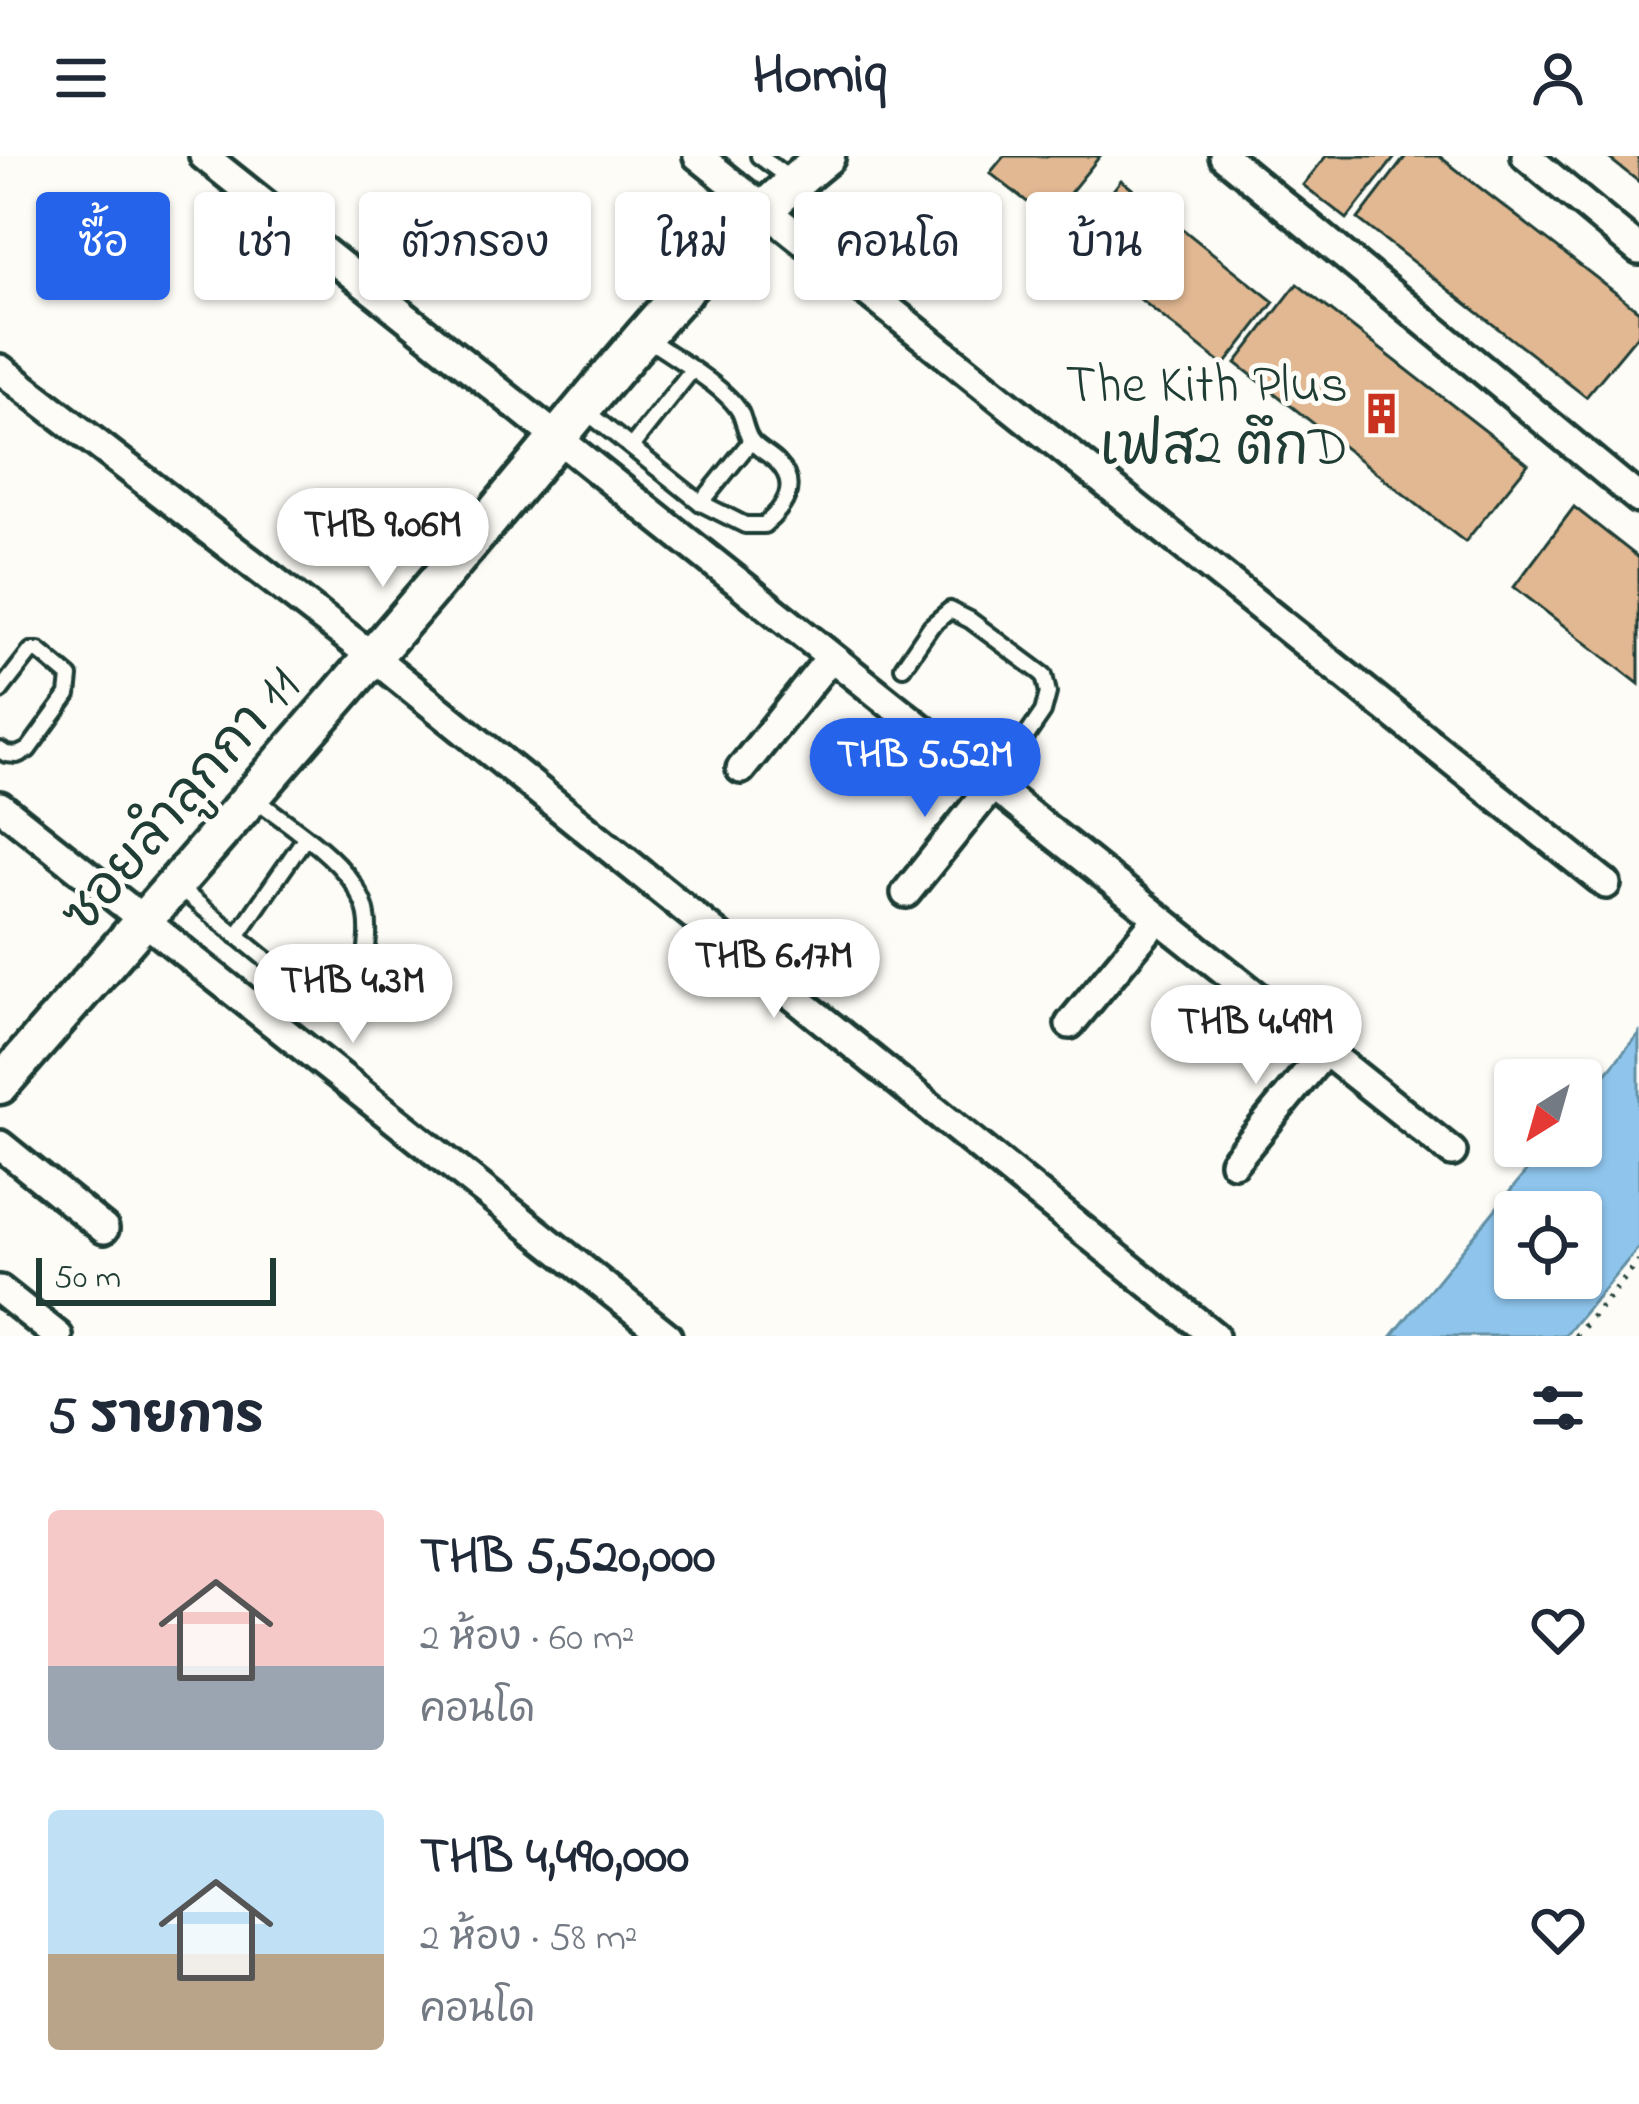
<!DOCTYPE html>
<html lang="th">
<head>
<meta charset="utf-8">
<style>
	body { margin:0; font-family:"Indie Flower","Playpen Sans Thai",sans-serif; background:#f2f2f3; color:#1f2937; height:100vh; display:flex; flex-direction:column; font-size:45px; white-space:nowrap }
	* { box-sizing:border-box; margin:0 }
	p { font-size:39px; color:#747a83 }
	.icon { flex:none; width:66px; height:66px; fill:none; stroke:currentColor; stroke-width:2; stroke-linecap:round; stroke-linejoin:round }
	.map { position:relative; height:1180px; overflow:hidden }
	.panel { display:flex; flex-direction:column; background:#fff; flex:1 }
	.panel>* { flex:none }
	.guide { position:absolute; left:36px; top:36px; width:1569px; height:108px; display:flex; gap:24px }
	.needle { width:78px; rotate:217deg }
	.buttons { position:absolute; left:1494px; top:903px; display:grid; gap:24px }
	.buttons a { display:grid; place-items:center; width:108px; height:108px; border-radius:12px; background:#fff; box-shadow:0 3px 9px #0004; font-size:60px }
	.scale { position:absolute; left:36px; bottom:30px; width:240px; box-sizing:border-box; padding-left:12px; border:6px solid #1f3d34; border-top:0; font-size:33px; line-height:42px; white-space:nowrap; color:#1f3d34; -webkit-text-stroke:9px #fdfcf7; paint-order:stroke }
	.price { position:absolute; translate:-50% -102px; padding:0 27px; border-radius:42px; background:#fff; color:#222; font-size:39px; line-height:78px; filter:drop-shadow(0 3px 6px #0008) }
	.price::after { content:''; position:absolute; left:50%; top:72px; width:36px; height:27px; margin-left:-18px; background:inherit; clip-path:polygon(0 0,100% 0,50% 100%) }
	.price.selected { background:#2563eb; color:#fff }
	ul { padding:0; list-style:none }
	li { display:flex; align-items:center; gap:36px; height:300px; padding:0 48px }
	li span { display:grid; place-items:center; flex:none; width:336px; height:240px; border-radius:12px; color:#555 }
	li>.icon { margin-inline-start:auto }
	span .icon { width:144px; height:144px; fill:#fffc; stroke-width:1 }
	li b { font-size:51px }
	h2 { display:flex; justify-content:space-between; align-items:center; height:144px; padding:0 48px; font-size:51px }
	.chip { padding:0 42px; border-radius:12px; background:#fff; box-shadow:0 3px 9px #0004; font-size:42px; line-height:108px }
	.chip.selected { background:#2563eb; color:#fff }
	header { display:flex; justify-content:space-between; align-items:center; height:156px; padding:0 48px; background:#fff; font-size:54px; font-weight:700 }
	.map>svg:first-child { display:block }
</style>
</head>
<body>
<header><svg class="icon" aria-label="menu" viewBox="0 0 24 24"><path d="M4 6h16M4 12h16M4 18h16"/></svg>Homiq<svg class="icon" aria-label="person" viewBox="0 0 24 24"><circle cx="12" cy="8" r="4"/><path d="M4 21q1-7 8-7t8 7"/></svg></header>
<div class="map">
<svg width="1639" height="1180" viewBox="0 0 1639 1180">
	<rect width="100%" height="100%" fill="#fdfcf7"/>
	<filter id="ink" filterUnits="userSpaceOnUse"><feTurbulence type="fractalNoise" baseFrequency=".00833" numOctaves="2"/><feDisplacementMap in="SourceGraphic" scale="24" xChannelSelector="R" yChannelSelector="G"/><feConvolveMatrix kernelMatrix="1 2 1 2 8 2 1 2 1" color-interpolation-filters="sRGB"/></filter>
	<g filter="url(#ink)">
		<path fill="#8fc5ed" stroke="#628fa3" stroke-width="3" fill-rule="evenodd" d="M1639,877V1091L1565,1180H1392L1547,990H1581V948ZM1515,1056H1581V1122H1515Z"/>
		<g fill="#e2b892" stroke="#1f3d34" stroke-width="3">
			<polygon points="1004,0 1100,0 1049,63 990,17"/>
			<polygon points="1326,0 1396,0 1347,63 1303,29"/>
			<polygon points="1406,0 1439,0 1639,155 1639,177 1586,241 1358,63"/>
			<polygon points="1606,0 1639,0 1639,26"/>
			<polygon points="1121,24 1274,146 1224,210 1071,88"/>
			<polygon points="1297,128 1528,308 1465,386 1236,207"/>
			<polygon points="1574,351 1639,402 1639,528 1514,431"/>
		</g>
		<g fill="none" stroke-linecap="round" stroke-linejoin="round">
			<defs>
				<g id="lane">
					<polyline points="759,0 794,26"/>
					<path d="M583,253L701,347L745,369H764C784,352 800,330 778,307C770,298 756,293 750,283C745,275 744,264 740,256C726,231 670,199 645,181"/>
					<polyline points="631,291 692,214"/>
					<polyline points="701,347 751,285"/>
					<polyline points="903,511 931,470 950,454 970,464 1044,519 1048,537 1043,556 993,629"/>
					<polyline points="0,535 31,495 39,495 70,521 68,539 28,594 17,599 6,598 0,594"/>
					<path d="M175,729L304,834C315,840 326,848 339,844C365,835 371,783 367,760C366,750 358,735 352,726C328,692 286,667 253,641"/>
					<polyline points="237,780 305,682"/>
				</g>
				<g id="street">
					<polyline points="204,0 1452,996"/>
					<polyline points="698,0 1606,728"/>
					<polyline points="1224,0 1639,343"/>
					<polyline points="1526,0 1639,94"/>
					<polyline points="0,213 373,501 1214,1180"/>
					<polyline points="741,613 831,501"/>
					<polyline points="0,650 667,1180"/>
					<polyline points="906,737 993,629"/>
					<polyline points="1070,868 1158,762"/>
					<polyline points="0,989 104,1073"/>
					<polyline points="1234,1006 1325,895"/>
					<polyline points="0,1134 58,1180"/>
				</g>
				<path id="secondary" d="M0,929C157,749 315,569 470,387C584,253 689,110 826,0"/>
			</defs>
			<use href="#lane" stroke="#1f3d34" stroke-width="22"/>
			<use href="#street" stroke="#1f3d34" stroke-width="36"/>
			<use href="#secondary" stroke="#1f3d34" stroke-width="45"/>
			<polyline stroke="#1f3d34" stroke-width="6" stroke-dasharray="3 9" stroke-linecap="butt" points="1576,1180 1639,1105"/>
			<use href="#lane" stroke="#fdfcf7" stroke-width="14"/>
			<use href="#street" stroke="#fdfcf7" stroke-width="27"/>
			<use href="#secondary" stroke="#fdfcf7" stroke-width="36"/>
		</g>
	</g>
	<defs>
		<symbol id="building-bare" viewBox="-9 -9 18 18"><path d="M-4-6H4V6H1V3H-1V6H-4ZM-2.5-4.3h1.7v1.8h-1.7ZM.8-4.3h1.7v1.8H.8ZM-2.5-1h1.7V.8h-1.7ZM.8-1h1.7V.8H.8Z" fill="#c8321e" stroke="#fdfcf7" stroke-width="2.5" paint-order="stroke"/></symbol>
	</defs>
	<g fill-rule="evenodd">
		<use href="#building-bare" x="1352" y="228" width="59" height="59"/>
	</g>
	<g text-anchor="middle" stroke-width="10" stroke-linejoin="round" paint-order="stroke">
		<g font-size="54" fill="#1f3d34" stroke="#fdfcf7" text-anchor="end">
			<text x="1348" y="245">The Kith Plus<tspan x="1348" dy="62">เฟส2 ตึกD</tspan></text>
		</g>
		<g font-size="54" fill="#1f3d34" stroke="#fdfcf7">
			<text transform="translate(179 642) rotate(-49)" y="19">ซอยลำลูกกา 11</text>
		</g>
	</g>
</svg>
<div class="buttons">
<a><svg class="needle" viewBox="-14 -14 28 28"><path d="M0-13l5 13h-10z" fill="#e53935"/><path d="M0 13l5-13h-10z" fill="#747a83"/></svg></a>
<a><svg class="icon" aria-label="locate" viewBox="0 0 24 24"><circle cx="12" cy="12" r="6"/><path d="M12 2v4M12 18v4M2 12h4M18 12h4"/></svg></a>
</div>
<div class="scale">50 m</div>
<b class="price" style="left:383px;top:434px">THB 9.06M</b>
<b class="price selected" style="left:925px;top:664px">THB 5.52M</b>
<b class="price" style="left:774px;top:865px">THB 6.17M</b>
<b class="price" style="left:353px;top:890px">THB 4.3M</b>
<b class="price" style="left:1256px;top:931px">THB 4.49M</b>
<div class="guide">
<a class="chip selected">ซื้อ</a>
<a class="chip">เช่า</a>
<a class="chip">ตัวกรอง</a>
<a class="chip">ใหม่</a>
<a class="chip">คอนโด</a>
<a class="chip">บ้าน</a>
</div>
</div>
<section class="panel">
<h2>5 รายการ<svg class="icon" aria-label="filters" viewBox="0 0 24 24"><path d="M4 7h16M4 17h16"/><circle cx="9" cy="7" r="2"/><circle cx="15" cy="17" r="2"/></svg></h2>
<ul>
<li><span style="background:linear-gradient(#f6c9c9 65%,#9aa5b1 0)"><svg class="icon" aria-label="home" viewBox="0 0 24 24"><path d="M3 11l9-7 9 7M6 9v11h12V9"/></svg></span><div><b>THB 5,520,000</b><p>2 ห้อง · 60 m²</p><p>คอนโด</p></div><svg class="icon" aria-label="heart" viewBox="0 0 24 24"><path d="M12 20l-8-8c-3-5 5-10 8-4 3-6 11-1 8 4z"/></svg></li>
<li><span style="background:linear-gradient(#bfe0f5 60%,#b9a48a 0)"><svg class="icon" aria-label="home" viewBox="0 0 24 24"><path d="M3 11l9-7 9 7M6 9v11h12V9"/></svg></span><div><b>THB 4,490,000</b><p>2 ห้อง · 58 m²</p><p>คอนโด</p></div><svg class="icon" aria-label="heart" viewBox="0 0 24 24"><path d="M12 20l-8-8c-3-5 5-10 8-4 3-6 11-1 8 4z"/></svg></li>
</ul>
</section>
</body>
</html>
